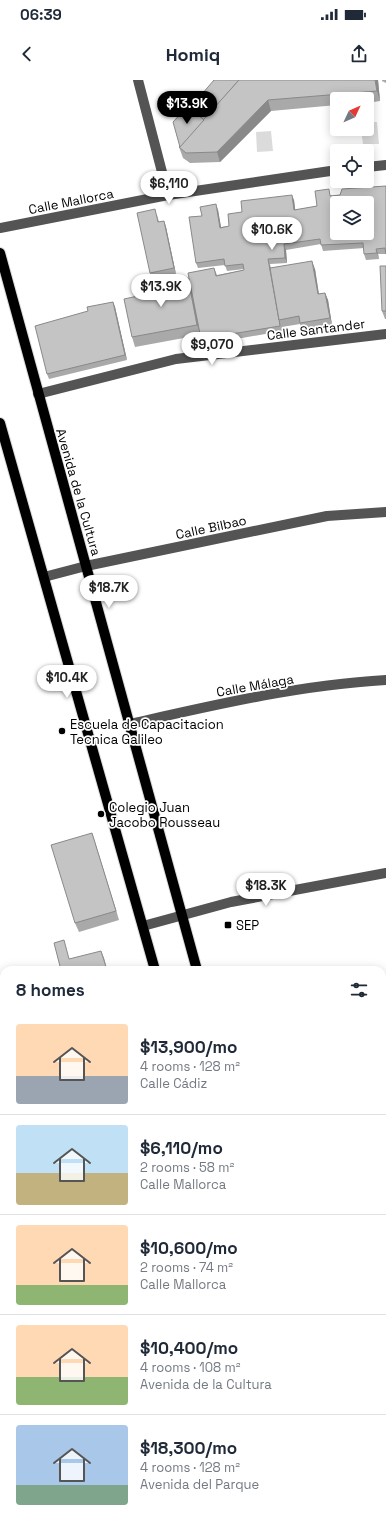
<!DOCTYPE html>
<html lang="en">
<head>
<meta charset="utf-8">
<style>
	body { margin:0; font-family:"Space Grotesk",sans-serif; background:#f6f6f7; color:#1f2937; height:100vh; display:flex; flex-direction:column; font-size:15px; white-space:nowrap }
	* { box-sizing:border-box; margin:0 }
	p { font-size:13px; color:#747a83 }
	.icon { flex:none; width:22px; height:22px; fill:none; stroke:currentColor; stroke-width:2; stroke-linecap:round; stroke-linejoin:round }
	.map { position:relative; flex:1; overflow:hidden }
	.side { position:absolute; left:0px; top:886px; width:386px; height:556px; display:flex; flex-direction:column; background:#fff; border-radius:12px 12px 0 0; box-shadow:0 2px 10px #0003 }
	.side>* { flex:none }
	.needle { width:26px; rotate:46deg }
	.fabs { position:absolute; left:330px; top:12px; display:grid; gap:8px }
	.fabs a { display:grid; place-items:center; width:44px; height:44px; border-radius:4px; background:#fff; box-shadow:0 2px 10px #0003; font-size:20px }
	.price { position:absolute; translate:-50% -34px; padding:0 9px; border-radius:14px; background:#fff; color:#222; font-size:13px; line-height:26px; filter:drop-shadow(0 1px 2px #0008) }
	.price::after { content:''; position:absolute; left:50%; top:24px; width:12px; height:9px; margin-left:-6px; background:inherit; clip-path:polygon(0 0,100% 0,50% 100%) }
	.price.on { background:#000; color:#fff }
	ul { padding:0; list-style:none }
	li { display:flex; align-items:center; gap:12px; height:100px; padding:0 16px }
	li+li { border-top:1px solid #e0e1e3 }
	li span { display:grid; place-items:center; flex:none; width:112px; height:80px; border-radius:4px; color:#555 }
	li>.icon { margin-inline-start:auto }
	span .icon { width:48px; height:48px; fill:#fffc; stroke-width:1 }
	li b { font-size:17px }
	h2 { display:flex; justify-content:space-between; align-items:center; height:48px; padding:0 16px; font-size:17px }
	.status { display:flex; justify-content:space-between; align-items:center; height:28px; padding:0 20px; background:#fff; direction:ltr }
	.status svg { height:11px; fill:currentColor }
	header { display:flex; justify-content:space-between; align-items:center; height:52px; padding:0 16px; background:#fff; font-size:18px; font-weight:600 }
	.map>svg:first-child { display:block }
</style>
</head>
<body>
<div class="status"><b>06:39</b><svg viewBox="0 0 49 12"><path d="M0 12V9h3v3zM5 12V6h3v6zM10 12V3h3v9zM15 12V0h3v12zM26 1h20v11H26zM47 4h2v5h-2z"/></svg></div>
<header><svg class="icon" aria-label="back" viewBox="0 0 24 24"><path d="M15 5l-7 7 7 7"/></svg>Homiq<svg class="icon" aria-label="share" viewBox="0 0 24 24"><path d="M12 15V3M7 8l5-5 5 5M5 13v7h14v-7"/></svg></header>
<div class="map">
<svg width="386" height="1442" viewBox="0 0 386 1442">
	<rect width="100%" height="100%" fill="#fff"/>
	<g fill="#dbdbdb">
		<polygon points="367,42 377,42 379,64 363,64 361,49 367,49"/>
		<polygon points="271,51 273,71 257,72 256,52"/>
		<polygon points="4,1042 4,1254 0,1255 0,1043"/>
	</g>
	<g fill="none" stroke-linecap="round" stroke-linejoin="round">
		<defs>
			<g id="major">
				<polyline points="0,173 197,890"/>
				<polyline points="0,343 155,890"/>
				<polyline points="311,1438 312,1442"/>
				<polyline points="349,1438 350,1442"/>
			</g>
		</defs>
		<use href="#major" stroke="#dbdbdb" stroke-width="12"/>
		<g stroke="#545454" stroke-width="10">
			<polyline points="138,0 168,115"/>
			<polyline points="367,87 386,85"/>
			<polyline points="0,148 168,115 337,90"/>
			<polyline points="38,314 176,279 386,254"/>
			<polyline points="44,497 86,486 327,436 386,432"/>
			<path d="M130,644C214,625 299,605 386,600"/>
			<polyline points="143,846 231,822 386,793"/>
			<polyline points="0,1019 4,1018"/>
			<polyline points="0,1413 4,1405"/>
			<polyline points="242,1438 251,1442"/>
		</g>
		<use href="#major" stroke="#000" stroke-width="10"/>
	</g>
	<g fill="#a9a9a9">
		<polygon points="378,0 380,21 367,23 367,19 337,19 337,25 271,31 220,82 190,83 183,78 179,67 190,28"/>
		<polygon points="382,0 386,0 386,3 382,1"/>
		<polygon points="386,106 386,174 378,174 379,179 366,180 364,174 364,168 323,171 321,164 286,170 287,183 270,184 271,188 315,189 319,214 325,213 328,220 332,245 302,250 300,244 282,247 282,251 203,265 200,255 135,267 132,257 138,216 190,202 214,188 217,195 244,190 244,189 227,191 225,185 198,188 196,183 202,136 218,130 221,147 229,146 242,132 294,120 295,130 317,126 331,115 332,116 340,115"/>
		<polygon points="157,135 159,142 164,141 166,147 176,194 152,199 150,193"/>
		<polygon points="386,186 386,239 385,239 382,231"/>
		<polygon points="113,222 115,227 127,280 49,299 47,294 88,231"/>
		<polygon points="92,753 119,840 79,852 75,843"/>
		<polygon points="386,1347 386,1391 382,1387 382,1351"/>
	</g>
	<g fill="#898989">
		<polygon points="375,0 378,0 380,21 377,11"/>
		<polygon points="268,20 271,31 220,82 217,72"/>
		<polygon points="292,115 294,120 296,136 294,130"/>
		<polygon points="216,124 218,130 222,153 220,148"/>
		<polygon points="164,141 166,147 176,194 174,188"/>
		<polygon points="284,164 286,170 287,183 285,178"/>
		<polygon points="376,169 378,174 379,179 377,173"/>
		<polygon points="312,181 315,189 320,222 318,214"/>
		<polygon points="188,198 192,209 201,255 197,245"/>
		<polygon points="325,213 328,220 332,245 330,238"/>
		<polygon points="113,222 115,227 127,280 125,275"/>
		<polygon points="92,753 95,762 119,840 116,831"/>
		<polygon points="101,871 104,878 107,890"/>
	</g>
	<g fill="#c4c4c4" stroke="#898989" fill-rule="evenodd">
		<polygon points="214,0 239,0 204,40 190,28"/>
		<polygon points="239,0 375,0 377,11 268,20 217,72 186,73 179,67"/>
		<polygon points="188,26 204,40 180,67 173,42"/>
		<path d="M386,106V174L385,168L376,169L377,173L364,174L363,163L321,165L320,159L284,164L285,178L268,179L279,240V239L280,246L201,259L188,193L214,188L216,196L244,190L243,184L225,186L224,179L196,183L189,137L202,136L200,127L216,124L220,148L229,146L228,134L242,132L241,121L292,115L294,130L317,126L315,111L329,109L330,116L340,115L342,109ZM337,123H367V153H337Z"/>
		<polygon points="155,129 158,142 164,141 174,188 150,193 137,133"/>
		<polygon points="312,181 318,214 325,213 330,238 300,243 299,236 279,240 270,188"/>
		<polygon points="380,186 386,186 386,231 382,231"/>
		<polygon points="188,198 197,245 132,257 124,219 138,216 136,208"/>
		<polygon points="113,222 125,275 47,294 35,246 88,231 87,227"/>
		<polygon points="92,753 116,831 75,843 51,765"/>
		<polygon points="64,860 69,879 101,871 107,890 61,890 54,863"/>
		<polygon points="386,1347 386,1384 382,1380 382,1351"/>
	</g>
	<g fill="#000" stroke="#fff" stroke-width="1.5">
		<circle cx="62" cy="651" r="4"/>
		<circle cx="101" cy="734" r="4"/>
		<rect x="224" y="841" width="8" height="8" rx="2"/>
	</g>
	<g text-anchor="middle" stroke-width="3.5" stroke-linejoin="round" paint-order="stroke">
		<g font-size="13" fill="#000" stroke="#fff">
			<text transform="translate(71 121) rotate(-11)" y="5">Calle Mallorca</text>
			<text transform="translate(316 249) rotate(-7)" y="5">Calle Santander</text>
			<text transform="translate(79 412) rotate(74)" y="5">Avenida de la Cultura</text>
			<text transform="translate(211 447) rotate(-12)" y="5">Calle Bilbao</text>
			<text transform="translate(255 605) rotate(-10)" y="5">Calle Málaga</text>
		</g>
		<g font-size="13" fill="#000" stroke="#fff" text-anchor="start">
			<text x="70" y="649">Escuela de Capacitacion<tspan x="70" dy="15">Tecnica Galileo</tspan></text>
			<text x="109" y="732">Colegio Juan<tspan x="109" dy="15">Jacobo Rousseau</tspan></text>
			<text x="236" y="850">SEP</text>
		</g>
	</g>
</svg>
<div class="fabs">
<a><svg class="needle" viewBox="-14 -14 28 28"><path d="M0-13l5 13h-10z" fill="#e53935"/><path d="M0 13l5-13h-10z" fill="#747a83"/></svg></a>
<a><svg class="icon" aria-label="locate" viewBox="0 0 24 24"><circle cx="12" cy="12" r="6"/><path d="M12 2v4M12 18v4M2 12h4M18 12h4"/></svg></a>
<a><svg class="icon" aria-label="layers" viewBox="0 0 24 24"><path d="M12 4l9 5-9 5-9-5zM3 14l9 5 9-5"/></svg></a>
</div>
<b class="price on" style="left:187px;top:45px">$13.9K</b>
<b class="price" style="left:169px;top:125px">$6,110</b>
<b class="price" style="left:272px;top:171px">$10.6K</b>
<b class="price" style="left:161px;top:228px">$13.9K</b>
<b class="price" style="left:212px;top:286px">$9,070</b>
<b class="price" style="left:109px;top:529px">$18.7K</b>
<b class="price" style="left:67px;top:619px">$10.4K</b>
<b class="price" style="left:266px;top:827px">$18.3K</b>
<section class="side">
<h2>8 homes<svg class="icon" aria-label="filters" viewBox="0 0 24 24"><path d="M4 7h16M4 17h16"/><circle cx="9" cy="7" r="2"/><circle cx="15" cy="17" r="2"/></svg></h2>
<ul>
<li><span style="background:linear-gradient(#ffd9b3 65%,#9aa5b1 0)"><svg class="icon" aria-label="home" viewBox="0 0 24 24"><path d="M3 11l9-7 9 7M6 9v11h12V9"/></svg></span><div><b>$13,900/mo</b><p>4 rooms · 128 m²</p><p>Calle Cádiz</p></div></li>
<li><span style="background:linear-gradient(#bfe0f5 60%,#c2b280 0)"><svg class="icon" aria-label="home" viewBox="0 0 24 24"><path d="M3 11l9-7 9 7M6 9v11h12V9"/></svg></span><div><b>$6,110/mo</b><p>2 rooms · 58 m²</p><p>Calle Mallorca</p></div></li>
<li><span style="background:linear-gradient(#ffd9b3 75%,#8fb573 0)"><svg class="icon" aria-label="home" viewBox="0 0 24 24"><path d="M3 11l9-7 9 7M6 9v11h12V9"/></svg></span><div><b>$10,600/mo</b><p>2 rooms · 74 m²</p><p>Calle Mallorca</p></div></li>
<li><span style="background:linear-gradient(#ffd9b3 65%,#8fb573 0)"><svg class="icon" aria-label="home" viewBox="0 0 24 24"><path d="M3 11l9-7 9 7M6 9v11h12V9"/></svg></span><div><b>$10,400/mo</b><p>4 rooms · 108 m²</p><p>Avenida de la Cultura</p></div></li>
<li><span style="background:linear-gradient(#a9c7e8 75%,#7fa58c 0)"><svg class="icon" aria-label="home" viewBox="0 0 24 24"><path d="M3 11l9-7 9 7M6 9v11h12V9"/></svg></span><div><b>$18,300/mo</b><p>4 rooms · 128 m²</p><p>Avenida del Parque</p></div></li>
</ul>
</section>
</div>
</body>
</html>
